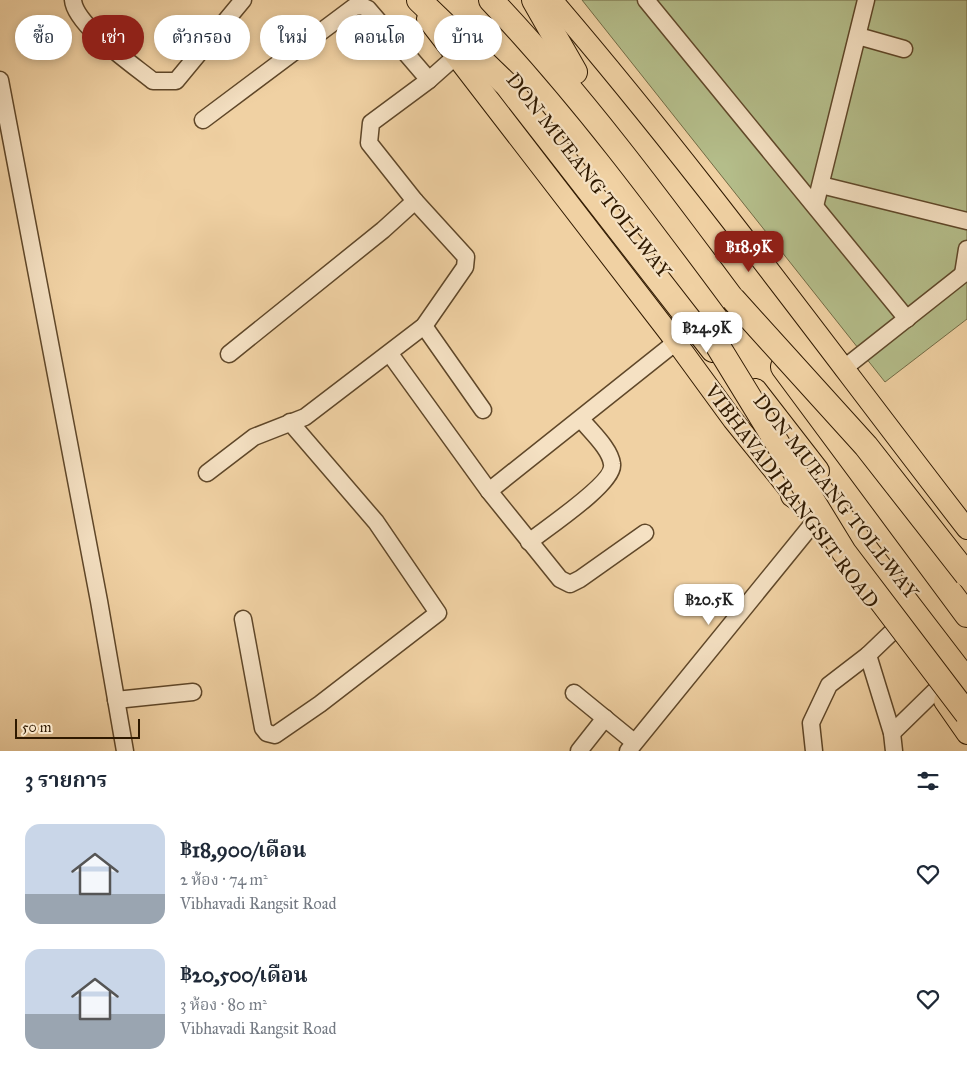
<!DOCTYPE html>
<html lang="th">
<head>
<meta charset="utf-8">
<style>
	body { margin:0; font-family:"IM FELL Great Primer","Noto Serif Thai",serif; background:#f2f2f3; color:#1f2937; height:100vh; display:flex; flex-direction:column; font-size:19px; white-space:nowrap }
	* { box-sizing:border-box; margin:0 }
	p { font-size:16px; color:#747a83 }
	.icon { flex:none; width:28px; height:28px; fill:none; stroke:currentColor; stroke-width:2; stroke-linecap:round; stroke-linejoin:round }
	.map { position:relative; height:751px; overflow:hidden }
	.panel { display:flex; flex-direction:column; background:#fff; flex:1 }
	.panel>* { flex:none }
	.top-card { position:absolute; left:15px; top:15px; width:500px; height:45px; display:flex; gap:10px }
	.scale { position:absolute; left:15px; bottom:12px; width:125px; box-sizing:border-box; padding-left:5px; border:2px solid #2f1900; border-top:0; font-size:14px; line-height:18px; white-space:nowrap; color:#2f1900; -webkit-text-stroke:4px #f5e1c3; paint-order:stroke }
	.price { position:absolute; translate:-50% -42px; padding:0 11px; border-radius:10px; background:#fff; color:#222; font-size:16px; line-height:32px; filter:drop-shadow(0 1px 2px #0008) }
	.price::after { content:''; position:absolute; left:50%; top:30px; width:15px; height:11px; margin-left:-8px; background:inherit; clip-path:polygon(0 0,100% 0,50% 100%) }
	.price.active { background:#8f2418; color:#fff }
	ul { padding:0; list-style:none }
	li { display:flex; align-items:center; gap:15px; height:125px; padding:0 25px }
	li span { display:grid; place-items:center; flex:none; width:140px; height:100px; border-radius:15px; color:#555 }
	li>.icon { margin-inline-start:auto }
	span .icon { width:60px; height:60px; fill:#fffc; stroke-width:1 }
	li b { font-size:21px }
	h2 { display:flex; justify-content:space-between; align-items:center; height:60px; padding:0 25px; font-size:21px }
	.tag { padding:0 18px; border-radius:22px; background:#fff; box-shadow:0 2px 8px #0003; font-size:18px; line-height:45px }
	.tag.active { background:#8f2418; color:#fff }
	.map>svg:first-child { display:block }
</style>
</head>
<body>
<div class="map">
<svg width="967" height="751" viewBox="0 0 967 751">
	<rect width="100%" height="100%" fill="#f0d1a3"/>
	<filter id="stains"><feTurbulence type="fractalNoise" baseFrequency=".004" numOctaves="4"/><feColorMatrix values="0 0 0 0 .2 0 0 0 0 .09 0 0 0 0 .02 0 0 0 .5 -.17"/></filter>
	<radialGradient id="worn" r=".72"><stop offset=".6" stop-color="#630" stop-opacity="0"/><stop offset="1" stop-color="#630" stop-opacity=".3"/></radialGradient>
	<polygon fill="#b4bd8a" stroke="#726b45" points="582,0 967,0 967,319 885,382"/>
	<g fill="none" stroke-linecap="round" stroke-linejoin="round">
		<defs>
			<g id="minor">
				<path d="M73,0C75,25 132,64 153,81H176L243,0"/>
				<polyline points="646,0 907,319"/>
				<polyline points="858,36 904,49"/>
				<polyline points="0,80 99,601 125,751"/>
				<polyline points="203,120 354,7 362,6 368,9 429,80"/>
				<polyline points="821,185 967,221"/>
				<polyline points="815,206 866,0"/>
				<polyline points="963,274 967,249"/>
				<polyline points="424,326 483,410"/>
				<polyline points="229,354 383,230 415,201 369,143 371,123 429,80 456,56"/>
				<polyline points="390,354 489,491 560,579 570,584 580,579 645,533"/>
				<polyline points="843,369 967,271"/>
				<polyline points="207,473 254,437 305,417 424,326 465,267 466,257 415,201"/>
				<polyline points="489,491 676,342"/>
				<path d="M529,542C545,529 615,483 612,464C610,448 590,431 581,419"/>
				<polyline points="243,619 263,728 267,733 275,735 320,704 438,613 376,522 290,422"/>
				<polyline points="868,655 892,733 894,751"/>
				<polyline points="574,693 634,742"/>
				<polyline points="116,700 193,692"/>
				<polyline points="892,733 936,690"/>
				<polyline points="579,751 605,718"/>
				<polyline points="628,751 815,521"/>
				<polyline points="814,751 811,723 829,685 868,655 893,631"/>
			</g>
			<g id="major">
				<path d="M552,0C698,170 830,352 967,529"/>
				<polyline points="427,19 676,342 733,420 803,507"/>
				<polyline points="944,701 967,734"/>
			</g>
			<g id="highway">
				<polyline points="419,0 506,84 713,350"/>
				<path d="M491,0C584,98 664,207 745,316"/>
				<polyline points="534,0 575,72"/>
				<polyline points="783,367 967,615"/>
				<polyline points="755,391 817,471"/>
				<polyline points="799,462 967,681"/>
				<polyline points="793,495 824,516"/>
			</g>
		</defs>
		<use href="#minor" stroke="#5f4729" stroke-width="19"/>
		<use href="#major" stroke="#2f1900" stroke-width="22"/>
		<use href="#highway" stroke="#2f1900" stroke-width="26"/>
		<use href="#minor" stroke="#f5e1c3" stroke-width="16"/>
		<use href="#major" stroke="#f0d1a3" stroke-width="20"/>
		<use href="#highway" stroke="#f0d1a3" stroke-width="24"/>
		<defs>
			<g id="highway-bridge">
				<polyline points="733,299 866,446 967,575"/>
				<polyline points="705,325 844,552 967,714"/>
			</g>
		</defs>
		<use href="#highway-bridge" stroke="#2f1900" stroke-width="26" stroke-linecap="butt"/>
		<use href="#highway-bridge" stroke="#f0d1a3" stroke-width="24"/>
	</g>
	<g text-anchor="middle" stroke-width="4.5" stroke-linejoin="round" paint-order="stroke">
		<g font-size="20" fill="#2f1900" stroke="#f5e1c3">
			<text transform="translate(589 175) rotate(52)" y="7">DON MUEANG TOLLWAY</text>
			<text transform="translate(792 496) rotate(53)" y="7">VIBHAVADI RANGSIT ROAD</text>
			<text transform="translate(836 496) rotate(52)" y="7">DON MUEANG TOLLWAY</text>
		</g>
	</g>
	<rect width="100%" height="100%" filter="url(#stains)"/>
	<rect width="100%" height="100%" fill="url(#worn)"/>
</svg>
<div class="scale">50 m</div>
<b class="price active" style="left:749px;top:273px">฿18.9K</b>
<b class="price" style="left:707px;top:354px">฿24.9K</b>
<b class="price" style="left:709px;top:626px">฿20.5K</b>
<div class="top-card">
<a class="tag">ซื้อ</a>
<a class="tag active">เช่า</a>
<a class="tag">ตัวกรอง</a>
<a class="tag">ใหม่</a>
<a class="tag">คอนโด</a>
<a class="tag">บ้าน</a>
</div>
</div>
<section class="panel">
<h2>3 รายการ<svg class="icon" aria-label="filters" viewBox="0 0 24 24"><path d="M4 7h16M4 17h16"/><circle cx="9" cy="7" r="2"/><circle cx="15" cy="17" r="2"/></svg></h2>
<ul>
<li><span style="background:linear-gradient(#c9d6e8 70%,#9aa5b1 0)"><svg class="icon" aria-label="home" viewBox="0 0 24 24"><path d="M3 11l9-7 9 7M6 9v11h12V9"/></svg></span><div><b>฿18,900/เดือน</b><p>2 ห้อง · 74 m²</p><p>Vibhavadi Rangsit Road</p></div><svg class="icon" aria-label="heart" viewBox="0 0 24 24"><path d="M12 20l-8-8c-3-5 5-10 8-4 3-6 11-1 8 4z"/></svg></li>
<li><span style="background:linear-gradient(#c9d6e8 65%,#9aa5b1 0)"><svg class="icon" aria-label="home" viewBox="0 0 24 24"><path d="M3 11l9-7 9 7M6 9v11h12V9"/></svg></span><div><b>฿20,500/เดือน</b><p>3 ห้อง · 80 m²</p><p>Vibhavadi Rangsit Road</p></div><svg class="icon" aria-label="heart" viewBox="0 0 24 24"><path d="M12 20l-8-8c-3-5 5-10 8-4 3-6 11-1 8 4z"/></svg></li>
</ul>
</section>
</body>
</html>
